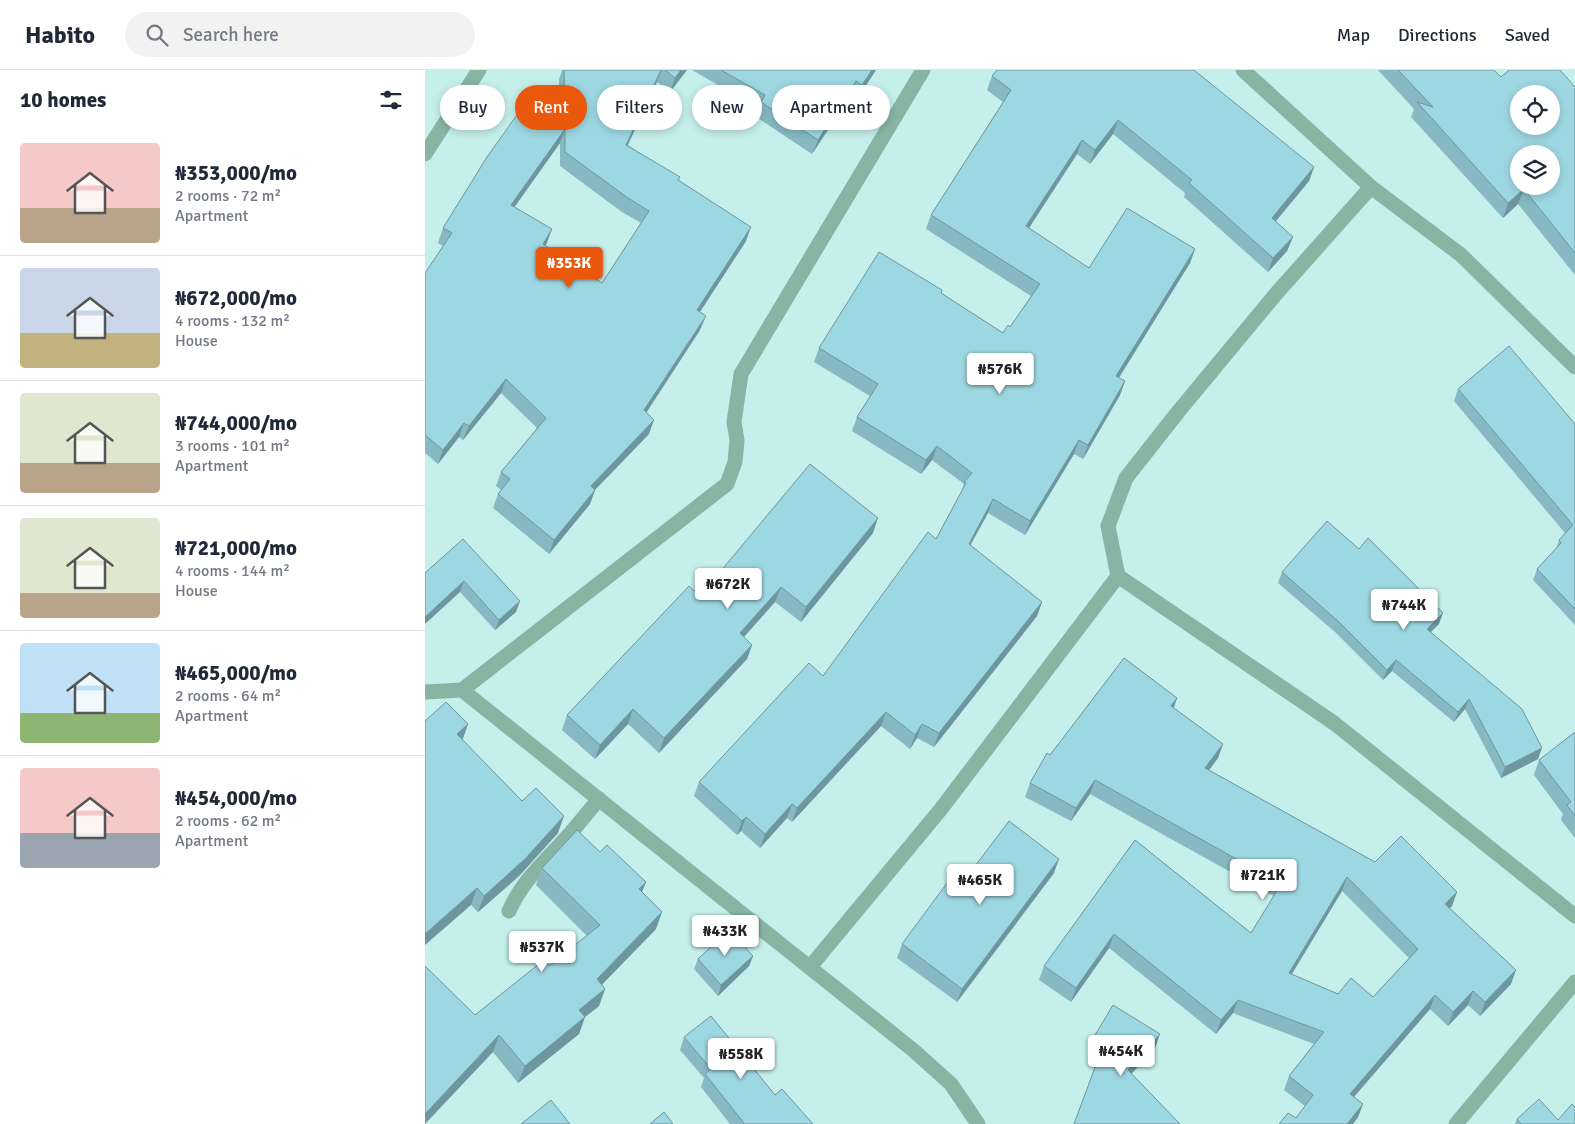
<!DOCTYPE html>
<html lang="en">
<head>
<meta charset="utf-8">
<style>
	body { margin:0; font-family:Signika,sans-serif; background:#f2f2f3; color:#1f2937; height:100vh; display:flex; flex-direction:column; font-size:19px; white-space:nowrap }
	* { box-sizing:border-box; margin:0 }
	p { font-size:16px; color:#747a83 }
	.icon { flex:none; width:28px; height:28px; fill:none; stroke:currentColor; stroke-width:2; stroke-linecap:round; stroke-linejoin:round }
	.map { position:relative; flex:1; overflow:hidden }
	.panel { display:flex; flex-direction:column; background:#fff; width:425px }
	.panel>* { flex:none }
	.banner { position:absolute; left:15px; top:15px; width:475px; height:45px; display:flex; gap:10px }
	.buttons { position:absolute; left:1085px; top:15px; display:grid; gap:10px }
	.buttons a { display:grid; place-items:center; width:50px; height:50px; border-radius:50%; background:#fff; box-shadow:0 2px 8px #0003; font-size:25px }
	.price { position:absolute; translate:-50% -42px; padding:0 11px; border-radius:5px; background:#fff; color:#222; font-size:16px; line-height:32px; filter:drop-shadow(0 1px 2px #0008) }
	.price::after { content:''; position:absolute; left:50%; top:30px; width:15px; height:11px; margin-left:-8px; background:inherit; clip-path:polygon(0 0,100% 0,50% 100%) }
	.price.selected { background:#ea580c; color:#fff }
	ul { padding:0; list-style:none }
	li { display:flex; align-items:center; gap:15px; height:125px; padding:0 20px }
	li+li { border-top:1px solid #e0e1e3 }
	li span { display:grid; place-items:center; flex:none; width:140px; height:100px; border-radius:5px; color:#555 }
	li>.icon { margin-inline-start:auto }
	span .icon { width:60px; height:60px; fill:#fffc; stroke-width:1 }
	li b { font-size:21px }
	h2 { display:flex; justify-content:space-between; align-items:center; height:60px; padding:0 20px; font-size:21px }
	.pill { padding:0 18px; border-radius:22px; background:#fff; box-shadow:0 2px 8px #0003; font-size:18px; line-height:45px }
	.pill.selected { background:#ea580c; color:#fff }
	header { display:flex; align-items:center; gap:30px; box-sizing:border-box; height:70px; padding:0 25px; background:#fff; border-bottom:1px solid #e0e1e3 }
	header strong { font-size:24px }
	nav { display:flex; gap:28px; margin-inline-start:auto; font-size:18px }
	.search { width:350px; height:45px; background:#f2f2f3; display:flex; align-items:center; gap:12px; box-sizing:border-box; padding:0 18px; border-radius:28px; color:#747a83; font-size:19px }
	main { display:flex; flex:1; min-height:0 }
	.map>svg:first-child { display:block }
</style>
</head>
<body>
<header>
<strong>Habito</strong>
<div class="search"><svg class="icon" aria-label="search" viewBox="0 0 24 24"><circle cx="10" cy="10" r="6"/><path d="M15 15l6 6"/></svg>Search here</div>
<nav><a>Map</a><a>Directions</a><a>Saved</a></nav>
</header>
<main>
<section class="panel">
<h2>10 homes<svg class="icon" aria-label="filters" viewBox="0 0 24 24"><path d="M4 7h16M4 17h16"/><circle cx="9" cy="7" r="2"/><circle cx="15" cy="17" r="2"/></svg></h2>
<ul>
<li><span style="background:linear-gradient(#f6c9c9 65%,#b9a48a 0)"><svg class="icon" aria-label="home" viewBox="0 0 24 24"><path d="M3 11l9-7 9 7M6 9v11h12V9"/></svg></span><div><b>₦353,000/mo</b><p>2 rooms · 72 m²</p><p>Apartment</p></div></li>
<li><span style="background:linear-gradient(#c9d6e8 65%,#c2b280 0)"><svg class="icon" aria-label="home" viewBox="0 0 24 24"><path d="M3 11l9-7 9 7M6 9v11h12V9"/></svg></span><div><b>₦672,000/mo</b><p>4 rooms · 132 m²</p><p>House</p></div></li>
<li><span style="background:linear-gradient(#dfe7d0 70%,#b9a48a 0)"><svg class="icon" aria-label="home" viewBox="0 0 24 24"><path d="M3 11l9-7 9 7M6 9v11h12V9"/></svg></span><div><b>₦744,000/mo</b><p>3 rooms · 101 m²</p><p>Apartment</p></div></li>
<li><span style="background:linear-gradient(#dfe7d0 75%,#b9a48a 0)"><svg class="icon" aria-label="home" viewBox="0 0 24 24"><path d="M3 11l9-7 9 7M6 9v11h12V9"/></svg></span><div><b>₦721,000/mo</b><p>4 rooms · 144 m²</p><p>House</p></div></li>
<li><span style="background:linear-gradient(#bfe0f5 70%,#8fb573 0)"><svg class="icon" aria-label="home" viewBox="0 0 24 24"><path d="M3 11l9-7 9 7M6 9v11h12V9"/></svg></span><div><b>₦465,000/mo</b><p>2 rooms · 64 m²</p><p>Apartment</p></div></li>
<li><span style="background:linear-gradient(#f6c9c9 65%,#9aa5b1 0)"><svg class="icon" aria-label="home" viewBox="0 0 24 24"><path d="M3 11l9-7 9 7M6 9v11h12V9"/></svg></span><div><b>₦454,000/mo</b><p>2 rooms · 62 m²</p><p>Apartment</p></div></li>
</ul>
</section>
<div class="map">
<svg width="1150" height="1054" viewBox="0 0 1150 1054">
	<rect width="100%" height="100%" fill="#c5efeb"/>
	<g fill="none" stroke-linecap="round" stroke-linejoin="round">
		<g stroke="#88b5a3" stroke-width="15">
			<polyline points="818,0 946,117 1036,185 1150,297"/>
			<polyline points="0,84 54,0"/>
			<polyline points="693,506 909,653 1150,846"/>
			<polyline points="37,620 488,980 526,1014 553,1054"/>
			<polyline points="0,622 37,620 302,414 310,392 312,370 309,352 316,304 498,0"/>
			<path d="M84,841C99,808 118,794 141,768C152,756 163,742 174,729"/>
			<polyline points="385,897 516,739 693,506 683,456 701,408 753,342 850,225 946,117"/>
			<polyline points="1031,1054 1150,912"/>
		</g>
	</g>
	<g fill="#87b9c2" fill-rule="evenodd">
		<path d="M137,0H262L245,22L232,12L203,75L254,110L321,171L275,242V260L221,342L224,364L170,420L165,434L124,484L68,438L73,424L76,420L71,416L76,402L112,358L76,323L38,370L34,367L13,394L0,383V203L18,176L13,173L18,158L134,49V10ZM135,73V96L197,142L216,153L177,213L120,176L122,173L89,137Z"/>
		<polygon points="267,0 451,0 432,29 426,25 387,84 330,46 333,38"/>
		<polygon points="953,0 1069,0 1076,7 1150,17 1150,205 1093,134 1078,148 986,47 989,39"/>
		<polygon points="567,6 889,97 884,111 850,152 868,167 862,181 843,202 759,127 760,123 688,64 665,94 652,84 604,158 664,198 770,179 765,193 694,308 700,311 695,325 658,389 649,384 600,465 563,443 545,476 617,532 612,546 509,677 492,668 485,679 456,656 367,752 362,748 335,778 316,761 312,765 269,726 274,712 398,606 511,469 535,426 539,414 507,390 496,404 427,361 432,347 445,326 389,292 394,278 517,220 516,223 578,263 585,257 606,226 501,159 506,145 578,32 562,20"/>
		<polygon points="1033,319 1150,354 1150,555 1108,510 1112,499 1131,479 1134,470 1140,463 1029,331"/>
		<polygon points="448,463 376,552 350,532 319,567 327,575 322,589 234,683 203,654 170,689 137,660 142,645 275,526"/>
		<polygon points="38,469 91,542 70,560 35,522"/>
		<polygon points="857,502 1014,554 1005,562 1113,689 1076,708 1040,639 1029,652 967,601 958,610 910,562 853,513"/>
		<path d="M752,628L749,638L798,674L793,688L784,700L1027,836L1025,838L1086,914L1055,946L1043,935L1023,956L1005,939L929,1027L938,1034L933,1047L928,1054H854L871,1048L880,1036L859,1020L864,1006L889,974L808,943L791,964L684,878L646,932L614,910L619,896L710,770L826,863L849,826L665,724L646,751L600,727L605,713L625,685ZM917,821L984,888L948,927L913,924L866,905Z"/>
		<polygon points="0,651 43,654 37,670 97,731 133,763 94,806 53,842 46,835"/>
		<polygon points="1150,662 1150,768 1136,750 1138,744 1109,705 1114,690"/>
		<polygon points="175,782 221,812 217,822 231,859 177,914 180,919 174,936 160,947 154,964 93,1013 68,982 50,945 124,896 162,866 111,815 117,798"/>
		<polygon points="629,803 532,932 472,888 477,874 538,812"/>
		<polygon points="328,886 324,896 293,926 269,899 273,889"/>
		<polygon points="259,967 350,1025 388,1054 305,1054 276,1017 279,1008 255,980"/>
		<polygon points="669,967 730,978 706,1004 663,981"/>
		<polygon points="1092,1049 1133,1050 1150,1054 1090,1054"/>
	</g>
	<g fill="#6e969e">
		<polygon points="237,0 232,12 196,89 201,75"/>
		<polygon points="256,0 262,0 245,22 250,8"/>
		<polygon points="447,0 451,0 432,29 437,15"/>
		<polygon points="431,11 426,25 387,84 393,70"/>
		<polygon points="693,50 688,64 665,94 670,80"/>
		<polygon points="140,59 135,73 81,149 86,135"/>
		<polygon points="657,70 652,84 596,170 601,156"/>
		<polygon points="889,97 884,111 842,162 847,148"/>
		<polygon points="1099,119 1093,134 1078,148 1083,133"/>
		<polygon points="326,157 321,171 267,254 272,240"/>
		<polygon points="127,159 122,173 113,188 118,174"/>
		<polygon points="868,167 862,181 843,202 848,188"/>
		<polygon points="770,179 765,193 686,320 691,306"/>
		<polygon points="281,246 275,260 214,354 219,340"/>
		<polygon points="81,309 76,323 38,370 44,356"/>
		<polygon points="700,311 695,325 658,389 663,375"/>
		<polygon points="229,350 224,364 160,430 166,416"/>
		<polygon points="39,353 34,367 13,394 18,380"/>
		<polygon points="654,370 649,384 600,465 605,451"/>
		<polygon points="512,376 507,390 496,404 501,390"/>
		<polygon points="170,420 165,434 124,484 129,470"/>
		<polygon points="568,429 563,443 538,488 544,474"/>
		<polygon points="453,448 448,463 376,552 381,537"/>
		<polygon points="39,511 35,522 0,554 0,547"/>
		<polygon points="356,517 350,532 309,578 315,563"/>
		<polygon points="95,531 91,542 70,560 74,550"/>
		<polygon points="617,532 612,546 509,677 514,663"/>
		<polygon points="1018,543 1014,554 998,570 1002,559"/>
		<polygon points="327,575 322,589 234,683 239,668"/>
		<polygon points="971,590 967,601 958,610 962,600"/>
		<polygon points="752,628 747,642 746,636"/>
		<polygon points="1044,629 1040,639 1029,652 1033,642"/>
		<polygon points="208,639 203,654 170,689 175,675"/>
		<polygon points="461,642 456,656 367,752 372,738"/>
		<polygon points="43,654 37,671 32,664"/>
		<polygon points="497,654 492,668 485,679 490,665"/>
		<polygon points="798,674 793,688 775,712 780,698"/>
		<polygon points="1117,678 1113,689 1076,708 1080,697"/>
		<polygon points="670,710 665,724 646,751 651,738"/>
		<polygon points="367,734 362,748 335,778 340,764"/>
		<polygon points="139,746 133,763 94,806 53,842 59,826"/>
		<polygon points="321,747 316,761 312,765 317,751"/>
		<polygon points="634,789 629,803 532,932 537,919"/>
		<polygon points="922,807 917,821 859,917 864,903"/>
		<polygon points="221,812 214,829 214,819"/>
		<polygon points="52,818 46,835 0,875 0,864"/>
		<polygon points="1032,822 1027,836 1015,847 1020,834"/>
		<polygon points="237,842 231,859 166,926 172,909"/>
		<polygon points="689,864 684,878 646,932 651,918"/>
		<polygon points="328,886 324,896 293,926 296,915"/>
		<polygon points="1091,900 1086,914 1055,946 1060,932"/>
		<polygon points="180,919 174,936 147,957 154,940"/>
		<polygon points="1048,921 1043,935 1023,956 1028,942"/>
		<polygon points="1010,925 1005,939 920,1037 925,1024"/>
		<polygon points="813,930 808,943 791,964 796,950"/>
		<polygon points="160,947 154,964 93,1013 100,996"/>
		<polygon points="735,964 730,978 697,1014 703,1000"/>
		<polygon points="74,965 68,982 0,1054 0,1044"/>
		<polygon points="938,1034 933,1047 928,1054 922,1054"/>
	</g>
	<g fill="#9dd7e2" stroke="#6e969e" fill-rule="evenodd">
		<path d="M139,0H236L201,75L255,107L253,110L326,157L272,240L281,246L219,340L229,350L166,416L170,420L129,470L73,424L85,409L76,402L121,348L81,309L44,356L39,353L18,380L0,365V203L27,163L18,158L62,87L104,28L140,52ZM140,59V82L203,128L224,141L177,213L118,174L127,159L86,135Z"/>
		<polygon points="240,0 256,0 250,8"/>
		<polygon points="296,0 447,0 437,15 431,11 393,70 336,32 340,25"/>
		<polygon points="572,0 769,0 889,97 847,148 868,167 848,188 764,113 767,110 693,50 670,80 657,70 601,156 664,198 702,138 770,179 691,306 700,311 663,375 654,370 605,451 568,429 544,474 617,532 514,663 497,654 490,665 461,642 372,738 367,734 340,764 321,747 317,751 274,712 384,593 398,606 503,462 511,469 541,413 539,412 547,403 512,376 501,390 432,347 453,314 394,278 454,182 517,220 516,223 578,263 583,255 585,257 615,214 506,145 586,20 567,6"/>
		<path d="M973,0H1069L1076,7L1084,0H1135L1150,17V183L1099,119L1083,133L992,32L1008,37ZM1094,24H1126V56H1094ZM1094,84H1126V116H1094Z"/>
		<polygon points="1084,276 1150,354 1150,539 1112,499 1136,473 1134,470 1148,455 1033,319"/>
		<polygon points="385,394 453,448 381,537 356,517 315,563 327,575 239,668 208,639 175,675 142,645 264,516 275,526"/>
		<polygon points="902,451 934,479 943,468 1018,543 1002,559 1097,639 1117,678 1080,697 1044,629 1033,642 971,590 962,600 914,552 857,502"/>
		<polygon points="38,469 95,531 74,550 39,511 0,547 0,503"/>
		<path d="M699,588L752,628L746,636L798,674L780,698L950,792L976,766L1032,822L1020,834L1091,900L1060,932L1048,921L1028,942L1010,925L925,1024L938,1034L922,1054H854L863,1043L871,1048L888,1025L864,1006L899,962L813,930L796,950L689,864L651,918L619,896L710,770L826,863L856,814L670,710L651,738L605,713L622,683L625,685ZM922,807L993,879L948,927L926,908L913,924L864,903Z"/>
		<polygon points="21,632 43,654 32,664 97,731 111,718 139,746 100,789 59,826 52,818 0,864 0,651"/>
		<polygon points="1150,662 1150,746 1142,735 1146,732 1114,690"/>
		<polygon points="584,751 634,789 537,919 477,874 528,805 538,812"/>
		<polygon points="152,760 175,782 182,775 221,812 214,819 237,842 172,909 180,919 154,940 160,947 100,996 74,965 0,1044 0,896 50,945 119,890 124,896 175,855 117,798"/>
		<polygon points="304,860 328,886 296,915 273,889"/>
		<polygon points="688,935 735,964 703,1000 755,1054 649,1054 679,973 669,967"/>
		<polygon points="286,946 350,1025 357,1019 388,1054 318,1054 319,1053 280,1004 286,999 259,967"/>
		<polygon points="1114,1029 1133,1050 1147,1034 1150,1037 1150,1054 1096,1054 1092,1049"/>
		<polygon points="126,1030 145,1054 96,1054"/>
		<polygon points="239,1042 248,1054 225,1054"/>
	</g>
</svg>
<div class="buttons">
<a><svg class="icon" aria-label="locate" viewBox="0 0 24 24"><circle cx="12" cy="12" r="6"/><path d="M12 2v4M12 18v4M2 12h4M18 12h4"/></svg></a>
<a><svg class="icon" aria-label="layers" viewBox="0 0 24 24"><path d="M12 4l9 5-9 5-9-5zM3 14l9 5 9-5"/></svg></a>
</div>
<b class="price selected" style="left:144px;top:219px">₦353K</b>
<b class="price" style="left:575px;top:325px">₦576K</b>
<b class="price" style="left:303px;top:540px">₦672K</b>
<b class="price" style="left:979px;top:561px">₦744K</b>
<b class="price" style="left:838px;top:831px">₦721K</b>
<b class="price" style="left:555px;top:836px">₦465K</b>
<b class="price" style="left:300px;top:887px">₦433K</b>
<b class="price" style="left:117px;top:903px">₦537K</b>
<b class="price" style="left:696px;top:1007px">₦454K</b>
<b class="price" style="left:316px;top:1010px">₦558K</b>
<div class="banner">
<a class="pill">Buy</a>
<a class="pill selected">Rent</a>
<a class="pill">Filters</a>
<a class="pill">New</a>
<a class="pill">Apartment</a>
</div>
</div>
</main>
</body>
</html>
